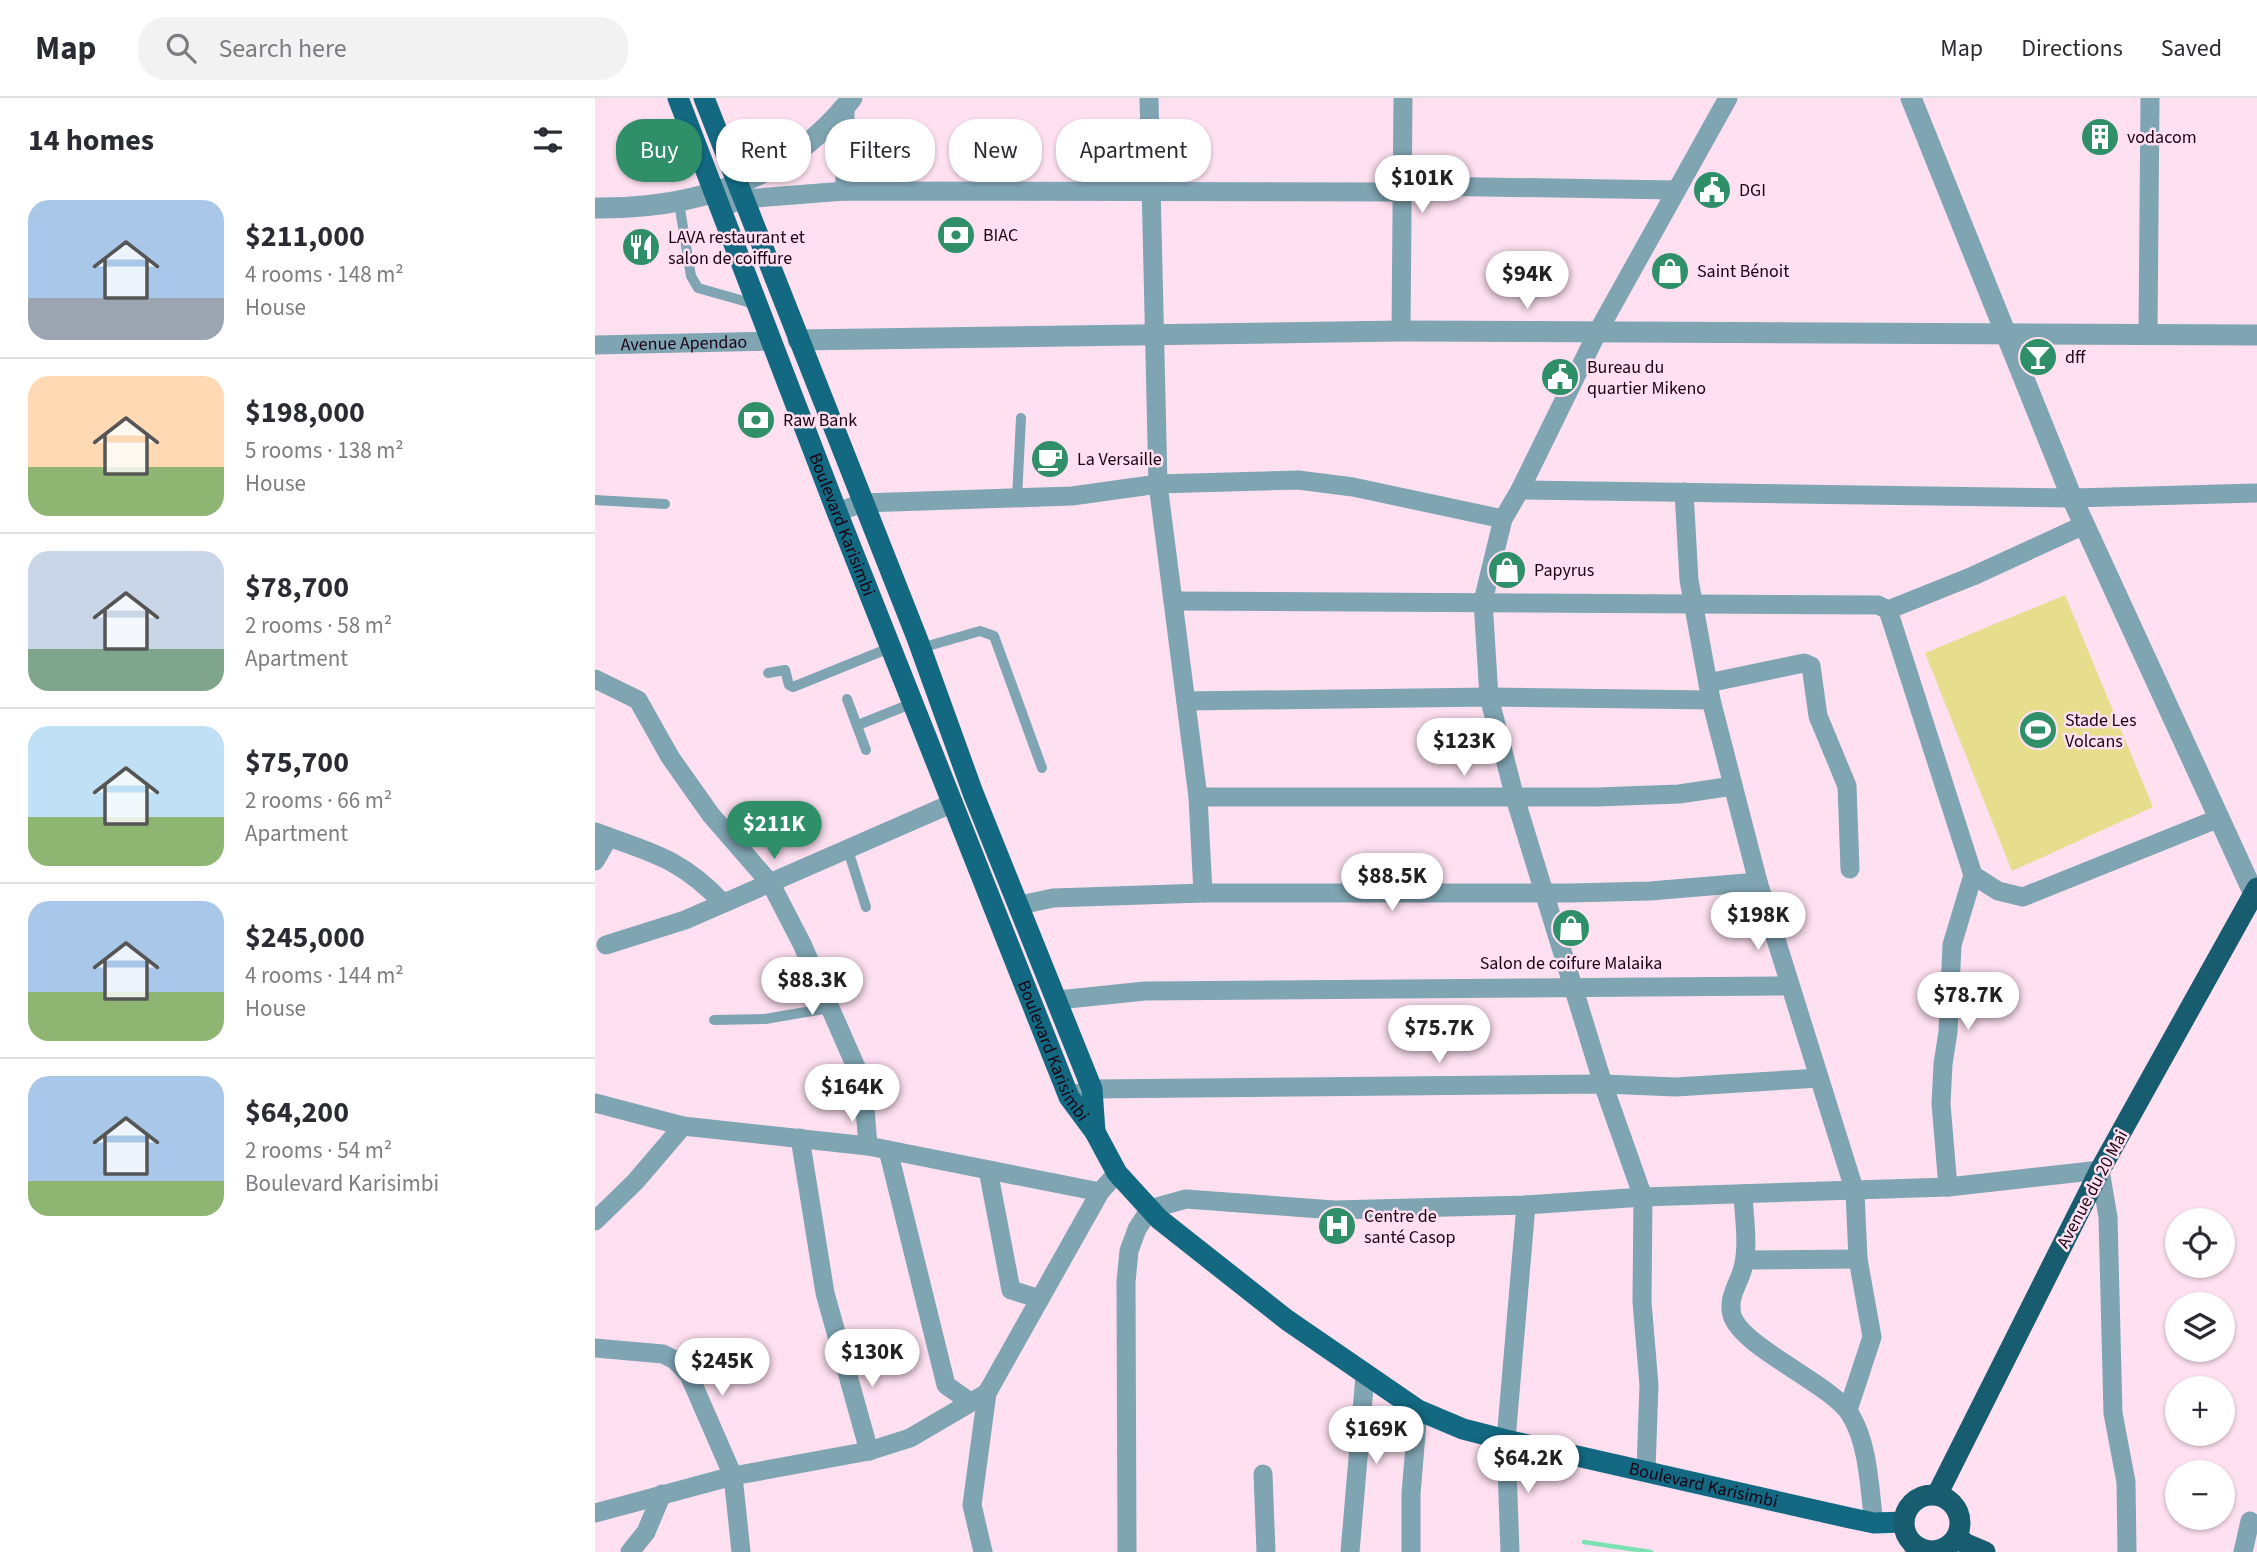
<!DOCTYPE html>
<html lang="en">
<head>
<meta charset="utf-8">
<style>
	body { margin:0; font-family:"Source Sans 3",sans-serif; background:#f2f2f3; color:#2b2b33; height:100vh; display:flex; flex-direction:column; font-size:26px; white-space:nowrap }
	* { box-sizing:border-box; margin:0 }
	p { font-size:23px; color:#7c7c81 }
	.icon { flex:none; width:38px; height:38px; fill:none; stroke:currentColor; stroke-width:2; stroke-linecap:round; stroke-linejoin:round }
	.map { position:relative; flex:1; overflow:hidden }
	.side { display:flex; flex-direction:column; background:#fff; width:595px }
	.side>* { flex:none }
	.top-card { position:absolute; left:21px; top:21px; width:665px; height:63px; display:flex; gap:14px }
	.fabs { position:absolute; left:1570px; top:1110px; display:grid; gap:14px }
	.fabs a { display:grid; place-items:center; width:70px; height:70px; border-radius:50%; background:#fff; box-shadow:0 2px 5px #0004; font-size:35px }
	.price { position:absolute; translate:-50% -60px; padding:0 16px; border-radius:24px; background:#fff; color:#222; font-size:23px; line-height:46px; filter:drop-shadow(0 2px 4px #0008) }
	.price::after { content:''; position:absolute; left:50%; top:42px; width:21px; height:16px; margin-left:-10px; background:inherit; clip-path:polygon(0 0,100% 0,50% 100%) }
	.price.selected { background:#2f8f69; color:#fff }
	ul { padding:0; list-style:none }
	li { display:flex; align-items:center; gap:21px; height:175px; padding:0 28px }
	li+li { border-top:2px solid #e1e1e2 }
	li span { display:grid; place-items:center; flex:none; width:196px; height:140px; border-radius:21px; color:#555 }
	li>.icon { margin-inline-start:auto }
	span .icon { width:84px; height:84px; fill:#fffc; stroke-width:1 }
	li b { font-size:30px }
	h2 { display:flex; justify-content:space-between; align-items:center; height:84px; padding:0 28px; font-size:30px }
	.chip { padding:0 24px; border-radius:28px; background:#fff; box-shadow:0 2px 5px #0004; font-size:24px; line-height:63px }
	.chip.selected { background:#2f8f69; color:#fff }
	header { display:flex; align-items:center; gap:42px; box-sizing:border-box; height:98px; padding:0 35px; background:#fff; border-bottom:2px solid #e1e1e2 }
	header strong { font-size:33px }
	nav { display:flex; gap:38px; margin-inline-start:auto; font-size:24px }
	.search { width:490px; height:63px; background:#f2f2f3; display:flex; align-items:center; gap:18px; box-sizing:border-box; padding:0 24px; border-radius:28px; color:#7c7c81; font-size:26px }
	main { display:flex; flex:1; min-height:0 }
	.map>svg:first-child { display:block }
</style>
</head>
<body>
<header>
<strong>Map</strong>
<div class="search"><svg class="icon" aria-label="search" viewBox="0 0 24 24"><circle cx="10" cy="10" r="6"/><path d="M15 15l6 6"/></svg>Search here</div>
<nav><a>Map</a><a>Directions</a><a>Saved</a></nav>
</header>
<main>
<section class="side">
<h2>14 homes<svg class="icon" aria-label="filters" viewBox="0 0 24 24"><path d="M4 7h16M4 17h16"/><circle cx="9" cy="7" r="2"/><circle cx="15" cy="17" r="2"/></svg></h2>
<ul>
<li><span style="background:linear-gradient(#a9c7e8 70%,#9aa5b1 0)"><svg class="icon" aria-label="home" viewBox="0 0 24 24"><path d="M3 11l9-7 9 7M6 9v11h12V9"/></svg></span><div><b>$211,000</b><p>4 rooms · 148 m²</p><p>House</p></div></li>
<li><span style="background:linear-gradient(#ffd9b3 65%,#8fb573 0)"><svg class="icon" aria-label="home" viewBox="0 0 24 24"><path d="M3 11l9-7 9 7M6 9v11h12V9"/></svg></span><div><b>$198,000</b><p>5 rooms · 138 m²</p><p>House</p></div></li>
<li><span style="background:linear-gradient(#c9d6e8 70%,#7fa58c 0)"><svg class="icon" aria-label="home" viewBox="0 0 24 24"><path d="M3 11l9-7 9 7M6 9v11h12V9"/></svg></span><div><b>$78,700</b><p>2 rooms · 58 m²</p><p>Apartment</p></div></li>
<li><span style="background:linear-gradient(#bfe0f5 65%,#8fb573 0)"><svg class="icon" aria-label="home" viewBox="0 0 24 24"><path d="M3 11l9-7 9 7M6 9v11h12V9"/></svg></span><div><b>$75,700</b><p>2 rooms · 66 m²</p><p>Apartment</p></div></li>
<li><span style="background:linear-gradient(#a9c7e8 65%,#8fb573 0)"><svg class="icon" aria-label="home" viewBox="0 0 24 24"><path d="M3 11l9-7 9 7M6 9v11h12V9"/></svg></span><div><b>$245,000</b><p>4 rooms · 144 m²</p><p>House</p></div></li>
<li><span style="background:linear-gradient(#a9c7e8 75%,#8fb573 0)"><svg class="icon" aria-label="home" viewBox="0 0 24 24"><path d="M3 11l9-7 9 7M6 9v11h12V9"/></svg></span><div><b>$64,200</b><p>2 rooms · 54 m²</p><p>Boulevard Karisimbi</p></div></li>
</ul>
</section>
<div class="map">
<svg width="1662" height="1454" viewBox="0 0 1662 1454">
	<rect width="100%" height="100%" fill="#fee0f1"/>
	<polygon fill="#e6dd8d" points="1470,497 1558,709 1417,773 1330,555"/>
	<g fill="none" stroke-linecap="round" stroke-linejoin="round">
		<polyline stroke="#7be1b2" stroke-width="4.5" points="989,1444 1056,1454"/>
		<g stroke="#7fa4b2" stroke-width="10">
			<polyline points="84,105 96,178 103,190 163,207"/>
			<polyline points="422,400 426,320"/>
			<polyline points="0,402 70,406"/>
			<polyline points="326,550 385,533 399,538 447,670"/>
			<polyline points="173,575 190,572 194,587 198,589 297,549"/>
			<polyline points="252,601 271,652"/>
			<polyline points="263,627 318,605"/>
			<polyline points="253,752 271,809"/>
			<polyline points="119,922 170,921 235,910"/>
		</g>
		<g stroke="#7fa4b2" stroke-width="19">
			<polyline points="554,0 563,386 603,699 608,795"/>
			<polyline points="250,10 250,93"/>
			<polyline points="127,109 149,101 250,93 807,94 829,88 1079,92"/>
			<polyline points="806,233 808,0"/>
			<polyline points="1553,236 1555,0"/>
			<path id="s1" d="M0,247L177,243"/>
			<polyline points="925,392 1477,400 1662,395"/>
			<polyline points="1089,394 1094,482 1116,602 1163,784 1260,1094 1263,1161 1277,1239 1253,1312"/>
			<polyline points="242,414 268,405 477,398 563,386 703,382 758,389 908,421"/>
			<polyline points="578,503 1283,507 1293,512 1378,478 1489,427"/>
			<polyline points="1293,512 1378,777 1403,793 1428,799 1622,721"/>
			<polyline points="0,581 43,602 75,659 116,717 176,786 207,846 268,985 273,1048"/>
			<polyline points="1113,585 1209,565 1216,568 1223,618 1252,688 1255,771"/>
			<polyline points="591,603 894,599 1116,602"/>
			<polyline points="603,699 1002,699 1084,696 1138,688"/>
			<path d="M0,734C56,755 84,759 127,804"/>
			<polyline points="0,763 14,739"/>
			<polyline points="425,807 458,800 608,795 976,795 1055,793 1163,784"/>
			<polyline points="11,847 90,822 358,705"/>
			<polyline points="463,902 550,893 1194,888"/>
			<polyline points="474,999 497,991 1008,986 1081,989 1224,980"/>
			<polyline points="0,1005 88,1028 273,1048 505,1094"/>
			<polyline points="205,1040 230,1195 274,1353"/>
			<polyline points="293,1052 351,1287 375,1304"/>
			<polyline points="393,1072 416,1192 445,1201"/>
			<polyline points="1353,1089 1346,1006 1348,966 1353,934 1357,847 1378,777"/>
			<path d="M1148,1096C1149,1121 1155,1152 1146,1176C1141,1190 1133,1201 1137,1217C1146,1249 1236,1286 1255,1316C1274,1347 1274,1389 1279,1425"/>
			<polyline points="0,1123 40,1084 88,1028"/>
			<polyline points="1150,1162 1263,1161"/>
			<polyline points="0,1250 68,1256 80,1262 94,1277 138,1378 146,1454"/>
			<polyline points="1051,1372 1054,1287 1047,1204 1048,1099 1008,986 920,700 894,599 888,503 908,421 925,392 1002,235 1133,0"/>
			<polyline points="668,1376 671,1454"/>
			<polyline points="0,1415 138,1378 274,1353 315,1340 392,1295"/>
			<polyline points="35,1454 51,1434 67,1396"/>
			<polyline points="388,1454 377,1407 392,1295 505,1094 522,1075"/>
			<polyline points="532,1454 531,1184 534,1153 542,1131 555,1111 591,1101 739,1112 931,1107 1048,1099 1353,1089 1505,1072 1513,1119 1518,1315 1531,1384 1532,1454"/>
			<polyline points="755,1454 770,1278"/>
			<polyline points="816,1454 816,1396 823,1312"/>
			<polyline points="915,1454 911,1342 931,1107"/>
			<polyline points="1319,1454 1321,1449"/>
			<polyline points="1648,1454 1655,1423"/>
		</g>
		<g stroke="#7fa4b2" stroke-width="21">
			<polyline points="1316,0 1477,400 1659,796"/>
			<path d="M0,110C101,111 193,82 257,0"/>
			<polyline points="203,242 806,233 1662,237"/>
		</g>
		<g stroke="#126981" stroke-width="21">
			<path id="s2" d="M83,0L242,414L474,999L500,1034L522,1075L564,1121L692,1222L823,1312L868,1331L911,1342L1255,1420L1279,1425L1309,1424"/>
			<polyline points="109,0 322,540 378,695 497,991 500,1034"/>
		</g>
		<g stroke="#185c70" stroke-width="21">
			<polyline points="1342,1397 1505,1072 1662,790"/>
			<circle cx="1337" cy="1425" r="28"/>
			<polyline points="1362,1438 1371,1446 1390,1454"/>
		</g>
	</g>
	<defs>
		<symbol id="building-disc" viewBox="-11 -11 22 22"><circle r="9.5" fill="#2f8f69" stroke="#fee0f1"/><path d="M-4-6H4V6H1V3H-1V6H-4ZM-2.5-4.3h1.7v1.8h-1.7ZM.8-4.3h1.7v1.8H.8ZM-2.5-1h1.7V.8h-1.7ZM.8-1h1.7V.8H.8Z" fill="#fff"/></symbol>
		<symbol id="civic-disc" viewBox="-11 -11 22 22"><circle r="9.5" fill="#2f8f69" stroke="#fee0f1"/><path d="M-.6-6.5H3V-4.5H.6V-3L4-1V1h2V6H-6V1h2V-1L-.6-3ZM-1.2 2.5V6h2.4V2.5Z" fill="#fff"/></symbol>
		<symbol id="bank-disc" viewBox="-11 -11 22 22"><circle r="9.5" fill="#2f8f69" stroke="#fee0f1"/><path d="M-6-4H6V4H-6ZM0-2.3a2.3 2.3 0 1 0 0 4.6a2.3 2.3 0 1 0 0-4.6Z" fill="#fff"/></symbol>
		<symbol id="restaurant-disc" viewBox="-11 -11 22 22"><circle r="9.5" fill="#2f8f69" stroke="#fee0f1"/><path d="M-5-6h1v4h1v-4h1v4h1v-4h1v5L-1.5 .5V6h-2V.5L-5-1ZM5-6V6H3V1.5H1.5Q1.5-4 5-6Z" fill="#fff"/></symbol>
		<symbol id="shop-disc" viewBox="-11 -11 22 22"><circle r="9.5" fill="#2f8f69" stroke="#fee0f1"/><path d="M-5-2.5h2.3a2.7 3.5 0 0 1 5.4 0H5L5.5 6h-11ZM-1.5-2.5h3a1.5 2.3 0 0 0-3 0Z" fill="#fff"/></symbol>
		<symbol id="bar-disc" viewBox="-11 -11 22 22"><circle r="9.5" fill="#2f8f69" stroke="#fee0f1"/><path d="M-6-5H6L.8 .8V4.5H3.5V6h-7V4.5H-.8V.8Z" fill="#fff"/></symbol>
		<symbol id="cafe-disc" viewBox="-11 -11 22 22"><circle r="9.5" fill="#2f8f69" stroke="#fee0f1"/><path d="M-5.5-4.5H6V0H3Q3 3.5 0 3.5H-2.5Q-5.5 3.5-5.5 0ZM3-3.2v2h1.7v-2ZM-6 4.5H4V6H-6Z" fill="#fff"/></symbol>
		<symbol id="stadium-disc" viewBox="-11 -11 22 22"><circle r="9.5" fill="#2f8f69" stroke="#fee0f1"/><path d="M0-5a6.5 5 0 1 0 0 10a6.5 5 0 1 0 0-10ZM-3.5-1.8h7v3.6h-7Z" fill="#fff"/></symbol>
		<symbol id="hospital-disc" viewBox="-11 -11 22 22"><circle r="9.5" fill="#2f8f69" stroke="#fee0f1"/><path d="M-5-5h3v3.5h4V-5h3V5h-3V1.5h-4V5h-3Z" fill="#fff"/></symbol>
	</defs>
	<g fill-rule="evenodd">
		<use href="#building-disc" x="1483" y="17" width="44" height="44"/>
		<use href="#civic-disc" x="1095" y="70" width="44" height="44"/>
		<use href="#bank-disc" x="339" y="115" width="44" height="44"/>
		<use href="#restaurant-disc" x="24" y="127" width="44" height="44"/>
		<use href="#shop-disc" x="1053" y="151" width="44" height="44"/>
		<use href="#bar-disc" x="1421" y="237" width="44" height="44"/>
		<use href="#civic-disc" x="943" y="257" width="44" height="44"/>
		<use href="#bank-disc" x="139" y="300" width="44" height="44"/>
		<use href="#cafe-disc" x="433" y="339" width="44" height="44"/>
		<use href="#shop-disc" x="890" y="450" width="44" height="44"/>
		<use href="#stadium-disc" x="1421" y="610" width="44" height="44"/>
		<use href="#shop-disc" x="954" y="808" width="44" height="44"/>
		<use href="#hospital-disc" x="720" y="1106" width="44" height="44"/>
	</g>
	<g text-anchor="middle" stroke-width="5" stroke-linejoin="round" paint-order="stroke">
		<g font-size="18" fill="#1c0414" stroke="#fee0f1" text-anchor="start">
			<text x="1532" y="45">vodacom</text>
			<text x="1144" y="98">DGI</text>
			<text x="388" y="143">BIAC</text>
			<text x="73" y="145">LAVA restaurant et<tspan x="73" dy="21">salon de coiffure</tspan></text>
			<text x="1102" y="179">Saint Bénoit</text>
			<text x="1470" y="265">dff</text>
			<text x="992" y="275">Bureau du<tspan x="992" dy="21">quartier Mikeno</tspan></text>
			<text x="188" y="328">Raw Bank</text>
			<text x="482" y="367">La Versaille</text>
			<text x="939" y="478">Papyrus</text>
			<text x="1470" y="628">Stade Les<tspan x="1470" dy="21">Volcans</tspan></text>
			<text x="976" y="871" text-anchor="middle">Salon de coifure Malaika</text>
			<text x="769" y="1124">Centre de<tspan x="769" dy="21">santé Casop</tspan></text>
		</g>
		<g font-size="18" fill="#1c0414" stroke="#fee0f1">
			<text dy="6" stroke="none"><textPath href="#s1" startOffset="89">Avenue Apendao</textPath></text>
			<text dy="6" stroke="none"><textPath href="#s2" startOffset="457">Boulevard Karisimbi</textPath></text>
			<text dy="6" stroke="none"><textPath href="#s2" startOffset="1024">Boulevard Karisimbi</textPath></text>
			<text transform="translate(1497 1091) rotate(-62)" y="6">Avenue du 20 Mai</text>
			<text dy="6" stroke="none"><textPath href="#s2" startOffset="1843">Boulevard Karisimbi</textPath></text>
		</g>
	</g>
</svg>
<div class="fabs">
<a><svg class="icon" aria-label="locate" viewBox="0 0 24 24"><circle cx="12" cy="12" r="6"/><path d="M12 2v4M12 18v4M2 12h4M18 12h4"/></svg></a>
<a><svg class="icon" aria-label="layers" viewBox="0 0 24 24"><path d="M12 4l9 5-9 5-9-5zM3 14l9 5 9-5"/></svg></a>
<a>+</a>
<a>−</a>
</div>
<b class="price" style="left:827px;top:117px">$101K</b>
<b class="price" style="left:932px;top:213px">$94K</b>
<b class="price" style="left:869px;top:680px">$123K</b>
<b class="price selected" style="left:179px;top:763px">$211K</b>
<b class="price" style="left:797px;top:815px">$88.5K</b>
<b class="price" style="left:1163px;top:854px">$198K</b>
<b class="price" style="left:217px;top:919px">$88.3K</b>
<b class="price" style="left:1373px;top:934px">$78.7K</b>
<b class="price" style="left:844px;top:967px">$75.7K</b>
<b class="price" style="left:257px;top:1026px">$164K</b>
<b class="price" style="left:277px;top:1291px">$130K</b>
<b class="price" style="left:127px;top:1300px">$245K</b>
<b class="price" style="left:781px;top:1368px">$169K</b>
<b class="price" style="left:933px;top:1397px">$64.2K</b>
<div class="top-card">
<a class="chip selected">Buy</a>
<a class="chip">Rent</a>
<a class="chip">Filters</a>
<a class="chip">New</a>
<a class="chip">Apartment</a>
</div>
</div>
</main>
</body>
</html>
